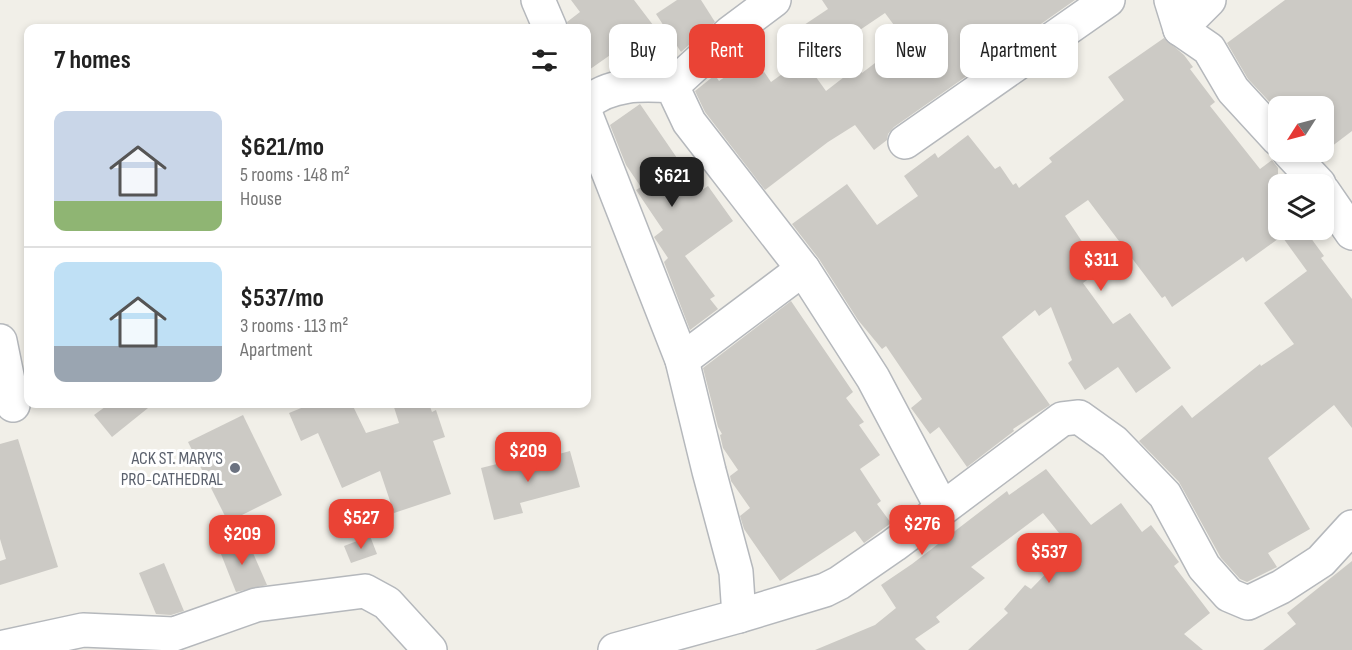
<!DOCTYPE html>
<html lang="en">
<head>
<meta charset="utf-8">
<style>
	body { margin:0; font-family:"Sofia Sans Condensed",sans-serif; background:#f2f2f2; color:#222; height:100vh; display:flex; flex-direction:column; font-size:22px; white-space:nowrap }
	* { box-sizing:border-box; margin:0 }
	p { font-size:20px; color:#767676 }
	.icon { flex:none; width:33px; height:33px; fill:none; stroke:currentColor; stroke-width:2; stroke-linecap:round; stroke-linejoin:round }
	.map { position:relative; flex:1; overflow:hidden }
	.drawer { position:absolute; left:24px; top:24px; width:567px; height:384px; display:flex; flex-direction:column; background:#fff; border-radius:12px; box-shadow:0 3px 9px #0003 }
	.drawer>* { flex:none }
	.guide { position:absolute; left:609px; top:24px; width:570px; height:54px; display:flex; gap:12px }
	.needle { width:39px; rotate:234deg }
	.tools { position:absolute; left:1268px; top:96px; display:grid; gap:12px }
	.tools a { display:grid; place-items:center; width:66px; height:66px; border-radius:12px; background:#fff; box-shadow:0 3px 9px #0003; font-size:30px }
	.price { position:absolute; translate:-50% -51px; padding:0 14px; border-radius:12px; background:#ea4335; color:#fff; font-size:20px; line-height:39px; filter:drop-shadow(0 2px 3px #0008) }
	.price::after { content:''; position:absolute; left:50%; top:36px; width:18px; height:14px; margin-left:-9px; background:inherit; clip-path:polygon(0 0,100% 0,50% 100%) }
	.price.active { background:#222; color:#fff }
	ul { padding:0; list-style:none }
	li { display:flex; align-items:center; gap:18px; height:150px; padding:0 30px }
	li+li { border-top:2px solid #e0e0e0 }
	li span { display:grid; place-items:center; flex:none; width:168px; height:120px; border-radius:12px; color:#555 }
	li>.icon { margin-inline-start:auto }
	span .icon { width:72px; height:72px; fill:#fffc; stroke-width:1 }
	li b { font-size:26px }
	h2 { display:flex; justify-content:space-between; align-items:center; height:72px; padding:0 30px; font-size:26px }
	.tag { padding:0 21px; border-radius:12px; background:#fff; box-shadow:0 3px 9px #0003; font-size:21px; line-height:54px }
	.tag.active { background:#ea4335; color:#fff }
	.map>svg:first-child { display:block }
</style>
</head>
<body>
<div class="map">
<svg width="1352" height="650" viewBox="0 0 1352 650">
	<rect width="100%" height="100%" fill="#f1efe8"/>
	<g fill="#cccac5">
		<polygon points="571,0 634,0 653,25 586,72 586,28 568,28 567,22 580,12"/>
		<polygon points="677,0 701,0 715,22 681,52 656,14"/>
		<polygon points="822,0 1075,0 894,127 888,134 887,140 874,150 855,125 828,142 765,190 705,112 695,91 715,75 719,81 754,57 771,82 803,59 826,91 857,67 862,73 905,40 885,13 848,38 845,33 809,58 792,33 828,9"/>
		<polygon points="1285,0 1352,0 1352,131 1323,153 1323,106 1278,106 1278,111 1248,79 1227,43"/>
		<polygon points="1164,38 1184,55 1193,67 1190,69 1215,102 1210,106 1260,169 1272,160 1278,168 1278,230 1305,230 1324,256 1321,258 1352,299 1352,428 1334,405 1268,458 1310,529 1268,553 1277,567 1247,582 1240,579 1221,558 1179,482 1139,441 1182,405 1192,418 1260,364 1261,366 1294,344 1264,303 1307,271 1278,231 1278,239 1246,262 1243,257 1172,307 1165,296 1162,298 1088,200 1065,216 1101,270 1083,283 1113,324 1130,313 1171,368 1136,393 1118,367 1085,390 1068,363 1072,360 1051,307 1039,316 1035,310 1002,337 1050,405 1013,429 1014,431 967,467 939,427 930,434 911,408 922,399 886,346 882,349 858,320 819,259 792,224 847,184 877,225 918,196 904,176 935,153 938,158 968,135 995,169 1000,166 1013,185 1016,183 1019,188 1052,162 1049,158 1124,100 1108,77"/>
		<polygon points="640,104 677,158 674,160 696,194 708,186 733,221 685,256 715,296 710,299 718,309 690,330 664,262 668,258 654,237 663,230 636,190 641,187 626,165 610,125"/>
		<polygon points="791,301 853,392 846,398 864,422 859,425 880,455 860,469 881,501 877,504 891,523 864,543 855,531 780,581 744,529 740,516 750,508 731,481 730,476 738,470 723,448 720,435 722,434 718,427 703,368"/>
		<polygon points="109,404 153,404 112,437 94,415"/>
		<polygon points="311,404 352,404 366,433 399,423 393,404 429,404 432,412 436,410 445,437 433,441 451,494 394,513 380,471 342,488 318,433 301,441 289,413"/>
		<polygon points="243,415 282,495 228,522 188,442"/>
		<polygon points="18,439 58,567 0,585 0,561 6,559 0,539 0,444"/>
		<polygon points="570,451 580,487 520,503 523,513 494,520 481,468 509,461 511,467"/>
		<polygon points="1046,469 1091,525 1121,503 1142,532 1151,525 1179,562 1174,566 1210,613 1184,634 1203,650 968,650 1008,613 1004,609 1025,585 1031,589 1071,548 1043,513 971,567 985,578 936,617 940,622 915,639 926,650 815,650 875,625 896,608 881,585 912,564 1007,491 1009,495"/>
		<polygon points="370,536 377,554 351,563 344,546"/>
		<polygon points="246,537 267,585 236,592 219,549"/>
		<polygon points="1352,561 1352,650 1263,650 1296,624 1287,613"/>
		<polygon points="164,563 184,611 171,615 156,614 139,573"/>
	</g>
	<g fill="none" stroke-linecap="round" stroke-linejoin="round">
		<defs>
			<g id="minor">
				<polyline points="538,0 550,28"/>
				<polyline points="1171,0 1180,29 1209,49 1233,90 1278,139"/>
				<polyline points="1180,29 1209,0"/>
				<polyline points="672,86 730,33 774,0"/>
				<path d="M586,104C610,83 642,84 672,86L689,122L803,269L873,378L942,508"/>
				<polyline points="586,115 682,360 709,471 736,572 739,616 615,650"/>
				<polyline points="905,142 1108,0"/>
				<polyline points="1289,152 1319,184"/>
				<polyline points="1323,191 1352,233"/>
				<polyline points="0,341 13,405"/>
				<polyline points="682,360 803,269"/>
				<polyline points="739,616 825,590 839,583 894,545 1062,419 1079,417 1114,442 1165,495 1204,567 1229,595 1248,603 1281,587 1321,561 1352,527"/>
				<polyline points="0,648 83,630 174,634 256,605 365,591 387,603 430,650"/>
			</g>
		</defs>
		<use href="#minor" stroke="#b5b8bc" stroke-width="36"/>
		<use href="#minor" stroke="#fff" stroke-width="33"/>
	</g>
	<circle fill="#6b7280" stroke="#fff" stroke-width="2" cx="235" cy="468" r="6"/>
	<g text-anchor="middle" stroke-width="6" stroke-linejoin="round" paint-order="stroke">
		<g font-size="18" fill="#5b616d" stroke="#fff" text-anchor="end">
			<text x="223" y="464">ACK ST. MARY'S<tspan x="223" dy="21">PRO-CATHEDRAL</tspan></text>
		</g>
	</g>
</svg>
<div class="tools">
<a><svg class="needle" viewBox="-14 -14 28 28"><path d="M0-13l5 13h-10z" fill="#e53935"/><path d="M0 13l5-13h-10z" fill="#767676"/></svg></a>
<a><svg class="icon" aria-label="layers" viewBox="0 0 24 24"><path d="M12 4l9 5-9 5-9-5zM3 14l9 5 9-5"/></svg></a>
</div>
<b class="price active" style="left:672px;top:208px">$621</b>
<b class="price" style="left:1101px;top:292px">$311</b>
<b class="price" style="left:528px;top:483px">$209</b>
<b class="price" style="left:361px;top:550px">$527</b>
<b class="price" style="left:922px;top:556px">$276</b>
<b class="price" style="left:242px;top:566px">$209</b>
<b class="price" style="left:1049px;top:584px">$537</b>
<div class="guide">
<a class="tag">Buy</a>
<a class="tag active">Rent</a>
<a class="tag">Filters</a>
<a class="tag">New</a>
<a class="tag">Apartment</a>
</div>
<section class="drawer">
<h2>7 homes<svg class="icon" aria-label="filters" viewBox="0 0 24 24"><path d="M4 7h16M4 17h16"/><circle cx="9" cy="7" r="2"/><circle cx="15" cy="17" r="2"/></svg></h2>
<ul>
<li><span style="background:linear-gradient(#c9d6e8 75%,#8fb573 0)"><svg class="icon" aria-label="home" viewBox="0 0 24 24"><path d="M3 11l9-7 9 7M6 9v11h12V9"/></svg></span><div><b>$621/mo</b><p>5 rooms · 148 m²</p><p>House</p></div></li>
<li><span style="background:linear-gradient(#bfe0f5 70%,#9aa5b1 0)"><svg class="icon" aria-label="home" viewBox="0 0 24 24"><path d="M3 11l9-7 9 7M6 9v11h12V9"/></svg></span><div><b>$537/mo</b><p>3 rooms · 113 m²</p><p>Apartment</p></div></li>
</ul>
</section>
</div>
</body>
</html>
